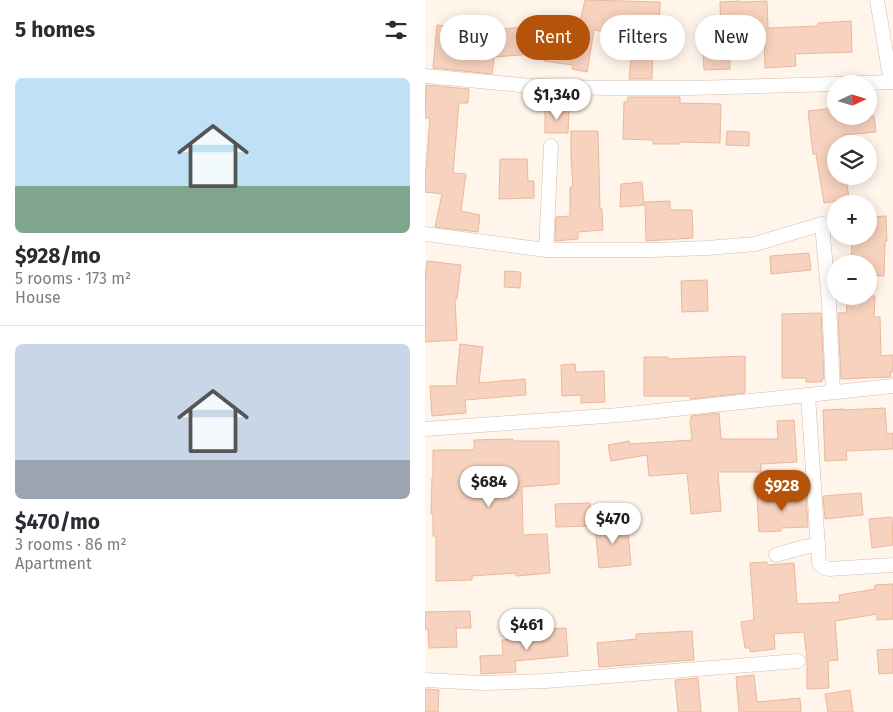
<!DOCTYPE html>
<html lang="en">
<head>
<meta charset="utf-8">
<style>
	body { margin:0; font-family:"Fira Sans",sans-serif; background:#f7f7f7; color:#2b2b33; height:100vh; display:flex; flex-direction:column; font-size:19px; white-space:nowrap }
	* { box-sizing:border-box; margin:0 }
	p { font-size:16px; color:#7c7c81 }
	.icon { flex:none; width:28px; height:28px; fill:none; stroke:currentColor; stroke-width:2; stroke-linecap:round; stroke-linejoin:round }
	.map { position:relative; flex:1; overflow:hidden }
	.sheet { display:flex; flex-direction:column; background:#fff; width:425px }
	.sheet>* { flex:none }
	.top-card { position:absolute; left:15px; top:15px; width:378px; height:45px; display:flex; gap:10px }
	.needle { width:32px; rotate:86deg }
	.fabs { position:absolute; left:402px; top:75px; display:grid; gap:10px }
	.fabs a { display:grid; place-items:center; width:50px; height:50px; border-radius:50%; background:#fff; box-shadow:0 2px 12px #0003; font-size:25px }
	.price { position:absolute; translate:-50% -42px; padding:0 11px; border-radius:18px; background:#fff; color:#222; font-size:16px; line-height:32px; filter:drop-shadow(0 1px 2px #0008) }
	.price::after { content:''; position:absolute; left:50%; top:30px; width:15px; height:11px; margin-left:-8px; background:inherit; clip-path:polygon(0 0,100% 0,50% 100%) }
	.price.on { background:#b45309; color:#fff }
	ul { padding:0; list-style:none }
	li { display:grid; align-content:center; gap:10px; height:265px; padding:0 15px }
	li+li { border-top:1px solid #e1e1e2 }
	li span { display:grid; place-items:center; height:155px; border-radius:8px; color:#555 }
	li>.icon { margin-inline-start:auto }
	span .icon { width:90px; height:90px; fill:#fffc; stroke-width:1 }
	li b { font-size:21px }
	h2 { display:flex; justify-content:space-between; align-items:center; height:60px; padding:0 15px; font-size:21px }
	.pill { padding:0 18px; border-radius:22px; background:#fff; box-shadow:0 2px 12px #0003; font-size:18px; line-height:45px }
	.pill.on { background:#b45309; color:#fff }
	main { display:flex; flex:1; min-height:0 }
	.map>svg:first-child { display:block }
</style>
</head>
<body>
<main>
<section class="sheet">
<h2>5 homes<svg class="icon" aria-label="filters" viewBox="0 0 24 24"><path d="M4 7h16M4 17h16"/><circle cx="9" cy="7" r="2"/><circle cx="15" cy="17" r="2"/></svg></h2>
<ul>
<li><span style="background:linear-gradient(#bfe0f5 70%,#7fa58c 0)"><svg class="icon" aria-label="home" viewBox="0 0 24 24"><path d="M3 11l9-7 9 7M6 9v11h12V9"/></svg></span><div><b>$928/mo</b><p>5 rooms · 173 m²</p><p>House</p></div></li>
<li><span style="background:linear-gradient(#c9d6e8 75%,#9aa5b1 0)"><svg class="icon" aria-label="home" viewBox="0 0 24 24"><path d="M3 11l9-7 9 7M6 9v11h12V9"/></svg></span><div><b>$470/mo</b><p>3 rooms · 86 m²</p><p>Apartment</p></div></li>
</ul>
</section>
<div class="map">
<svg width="468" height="712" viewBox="0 0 468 712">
	<rect width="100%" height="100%" fill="#fff5ea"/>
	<g fill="#f7d2be" stroke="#ecb79c">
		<polygon points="160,0 235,2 234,35 228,35 227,79 204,79 208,37 169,30 162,72 147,69 148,65 119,61 120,53 69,57 67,74 8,68 12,25 63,30 113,26 113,28 152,34"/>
		<polygon points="315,1 315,2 342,1 343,28 393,26 393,23 426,21 427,52 370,54 371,66 340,68 339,30 296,32 295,2"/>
		<polygon points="303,36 305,69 279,70 277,37"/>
		<polygon points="1,85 44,89 43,103 34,103 28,173 41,174 36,211 55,215 53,232 10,227 17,194 0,192 0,169 1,169 5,118 0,118"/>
		<polygon points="203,97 255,97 255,103 296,104 295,143 254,142 254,144 228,144 228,140 198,139 199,102 202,102"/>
		<polygon points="120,108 144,109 143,133 120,133"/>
		<polygon points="411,108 411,116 449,116 451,132 418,135 419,144 411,144 411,176 421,176 424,199 399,203 391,154 388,154 383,111"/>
		<polygon points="146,131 173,131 175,209 177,209 178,230 153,232 153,239 130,241 131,217 145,216 145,187 148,187 146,158"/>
		<polygon points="302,131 324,132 324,146 301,145"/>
		<polygon points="75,159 102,159 103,181 109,181 109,198 74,199"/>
		<polygon points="217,182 219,205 195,207 196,184"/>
		<polygon points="245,201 245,210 267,210 268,238 221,241 220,202"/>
		<polygon points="461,216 462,241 460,241 459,276 444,275 444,264 426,264 427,236 444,236 444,217"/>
		<polygon points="384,253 386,270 346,274 345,256"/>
		<polygon points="2,261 36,265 32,299 30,299 32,340 0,342 0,278"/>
		<polygon points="80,271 96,272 95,288 79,287"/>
		<polygon points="282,280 283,311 257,312 256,281"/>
		<polygon points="421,296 450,296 449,317 455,317 456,356 468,355 468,372 465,372 466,377 416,379 413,313 422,313"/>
		<polygon points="396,313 399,379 397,379 397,382 381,382 381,378 357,378 357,314"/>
		<polygon points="35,344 58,347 54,383 100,379 101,395 40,400 41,413 7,416 5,386 31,386"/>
		<polygon points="320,356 320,393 265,399 265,396 219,396 219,357 243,357 243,359"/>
		<polygon points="150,364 151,372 179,371 180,402 156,403 156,395 137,396 136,365"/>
		<polygon points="460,408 462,434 468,433 468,449 421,451 422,460 400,461 398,410 419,409 419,410"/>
		<polygon points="294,413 296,439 353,439 352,421 369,420 372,462 336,464 336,472 293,472 296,511 266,514 262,473 224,476 222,455 186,461 183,445 204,441 205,444 267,440 265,421 266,421 266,416"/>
		<polygon points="88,439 88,441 134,441 134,484 97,487 98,535 122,534 125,573 91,576 91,573 47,576 47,580 11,581 11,536 8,536 8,514 6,514 7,478 8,478 8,450 49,450 49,440"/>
		<polygon points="436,493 438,515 400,519 398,496"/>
		<polygon points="381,494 383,527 356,528 356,531 334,532 332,496"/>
		<polygon points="165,503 166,526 131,527 130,504"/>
		<polygon points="467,517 468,545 447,548 444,519"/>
		<polygon points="202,522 206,565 174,568 170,525"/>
		<polygon points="342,562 342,565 369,563 372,604 415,602 414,595 450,589 450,585 468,584 468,619 452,620 452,614 410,621 413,660 403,661 404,688 382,689 382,661 379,632 349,634 350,649 325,652 325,648 320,648 316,622 329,620 325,563"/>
		<polygon points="45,611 46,628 31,628 32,647 4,648 3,629 0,629 0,612"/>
		<polygon points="141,628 143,656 90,661 91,672 56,674 55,656 78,655 77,640 111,638 111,630"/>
		<polygon points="267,631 269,660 174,667 172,643 211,639 211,634"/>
		<polygon points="468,649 468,673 454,674 452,650"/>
		<polygon points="329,675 332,702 375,698 376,712 314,712 311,677"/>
		<polygon points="273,678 276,712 253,712 250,680"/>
		<polygon points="0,689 14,690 13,712 0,712"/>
		<polygon points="425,690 428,712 403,712 400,694"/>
	</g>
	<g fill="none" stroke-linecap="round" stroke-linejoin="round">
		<defs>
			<g id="street">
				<polyline points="452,0 466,82"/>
				<polyline points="0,76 106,86 181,88 267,88 411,84"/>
				<polyline points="412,84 468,82"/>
				<polyline points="0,234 121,250 229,250 282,248 330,244 397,224 404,303 408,392"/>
				<polyline points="121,250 126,146"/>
				<polyline points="383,395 394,563 398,567 404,569 468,565"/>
				<polyline points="0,429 194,415 468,386"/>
				<polyline points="351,555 379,547 393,545"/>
				<polyline points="0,680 57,683 121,681 373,661"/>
			</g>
		</defs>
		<use href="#street" stroke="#d3bcad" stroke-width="15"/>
		<use href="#street" stroke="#fff" stroke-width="14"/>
	</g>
</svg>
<div class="fabs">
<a><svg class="needle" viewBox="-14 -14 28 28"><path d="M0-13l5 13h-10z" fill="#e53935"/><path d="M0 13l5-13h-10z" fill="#7c7c81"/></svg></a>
<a><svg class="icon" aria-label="layers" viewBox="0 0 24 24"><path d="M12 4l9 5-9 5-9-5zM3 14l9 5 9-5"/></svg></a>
<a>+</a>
<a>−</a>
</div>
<b class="price" style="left:132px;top:121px">$1,340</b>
<b class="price" style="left:64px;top:508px">$684</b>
<b class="price on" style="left:357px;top:512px">$928</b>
<b class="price" style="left:188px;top:545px">$470</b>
<b class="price" style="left:102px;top:651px">$461</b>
<div class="top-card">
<a class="pill">Buy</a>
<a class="pill on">Rent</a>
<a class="pill">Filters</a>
<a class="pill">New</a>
</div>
</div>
</main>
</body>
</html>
